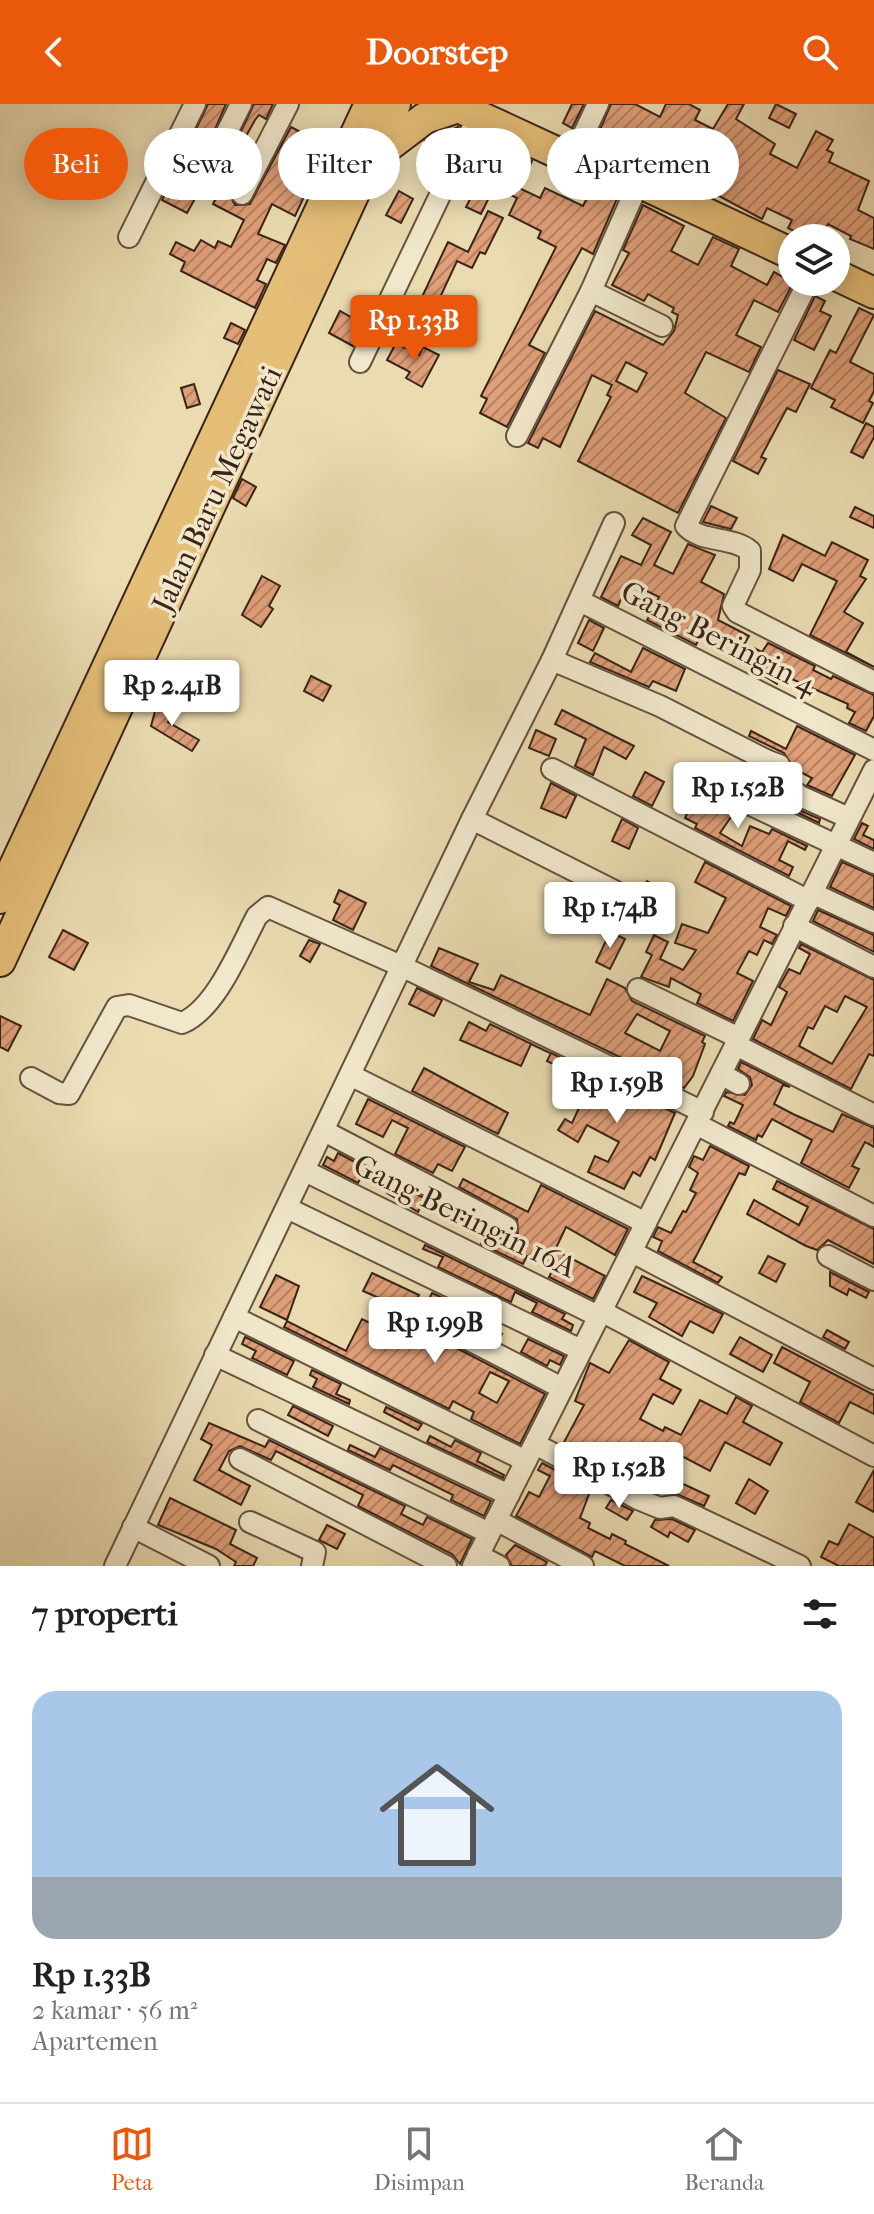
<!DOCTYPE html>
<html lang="id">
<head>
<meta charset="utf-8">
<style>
	body { margin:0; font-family:"IM FELL French Canon",serif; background:#f2f2f2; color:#202124; height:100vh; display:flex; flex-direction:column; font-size:30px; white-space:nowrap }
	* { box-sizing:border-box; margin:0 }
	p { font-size:26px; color:#757577 }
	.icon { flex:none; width:44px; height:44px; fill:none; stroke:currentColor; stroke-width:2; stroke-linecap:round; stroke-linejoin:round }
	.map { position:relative; height:1462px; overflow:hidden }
	.sheet { display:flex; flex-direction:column; background:#fff; flex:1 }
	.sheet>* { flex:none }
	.top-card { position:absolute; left:24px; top:24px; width:826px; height:72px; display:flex; gap:16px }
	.tools { position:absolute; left:778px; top:120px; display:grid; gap:16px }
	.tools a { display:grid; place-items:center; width:72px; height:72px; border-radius:50%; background:#fff; box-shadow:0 4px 20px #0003; font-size:40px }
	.price { position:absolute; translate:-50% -68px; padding:0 18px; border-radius:8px; background:#fff; color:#222; font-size:26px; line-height:52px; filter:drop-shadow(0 2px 4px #0008) }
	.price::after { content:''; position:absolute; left:50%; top:48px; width:24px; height:18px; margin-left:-12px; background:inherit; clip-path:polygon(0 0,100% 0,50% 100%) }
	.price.selected { background:#ea580c; color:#fff }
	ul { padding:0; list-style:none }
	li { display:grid; align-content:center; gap:16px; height:424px; padding:0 32px }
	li+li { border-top:2px solid #e0e0e0 }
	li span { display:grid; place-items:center; height:248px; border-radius:24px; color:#555 }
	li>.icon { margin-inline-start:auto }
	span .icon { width:144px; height:144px; fill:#fffc; stroke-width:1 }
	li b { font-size:34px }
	h2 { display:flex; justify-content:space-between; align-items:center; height:96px; padding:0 32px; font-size:34px }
	.pill { padding:0 28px; border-radius:36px; background:#fff; box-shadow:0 4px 20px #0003; font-size:28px; line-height:72px }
	.pill.selected { background:#ea580c; color:#fff }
	header { display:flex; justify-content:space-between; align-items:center; height:104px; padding:0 32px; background:#ea580c; color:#fff; font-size:36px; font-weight:800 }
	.menu { display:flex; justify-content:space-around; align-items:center; height:112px; border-top:2px solid #e0e0e0; background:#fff; font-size:22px; color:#757577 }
	.menu a { display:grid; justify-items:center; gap:4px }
	.menu .selected { color:#ea580c }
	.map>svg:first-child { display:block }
</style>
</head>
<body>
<header><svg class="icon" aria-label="back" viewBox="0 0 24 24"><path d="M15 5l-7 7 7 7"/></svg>Doorstep<svg class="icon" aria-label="search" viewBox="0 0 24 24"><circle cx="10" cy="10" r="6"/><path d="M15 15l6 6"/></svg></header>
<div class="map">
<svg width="874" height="1462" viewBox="0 0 874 1462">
	<defs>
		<pattern id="building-hatch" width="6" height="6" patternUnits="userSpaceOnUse" patternTransform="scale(2)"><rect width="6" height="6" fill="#df9f78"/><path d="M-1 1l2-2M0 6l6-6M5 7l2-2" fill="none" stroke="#b68162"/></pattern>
	</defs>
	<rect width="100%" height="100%" fill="#eadbb1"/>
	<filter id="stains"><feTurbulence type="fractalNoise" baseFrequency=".0025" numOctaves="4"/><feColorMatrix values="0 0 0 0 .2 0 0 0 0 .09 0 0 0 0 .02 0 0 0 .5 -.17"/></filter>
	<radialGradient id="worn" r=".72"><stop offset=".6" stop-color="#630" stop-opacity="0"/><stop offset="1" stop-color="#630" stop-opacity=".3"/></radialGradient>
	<g fill="url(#building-hatch)" stroke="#3a2419" stroke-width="2" fill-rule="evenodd">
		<polygon points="208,0 226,0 213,30 219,40 215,48 206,43 184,84 197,91 187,109 162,96"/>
		<polygon points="254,0 273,0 266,15 259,11 255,16 241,41 236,38"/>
		<polygon points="572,0 584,0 572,24 563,19"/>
		<polygon points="611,0 635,0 660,13 666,0 689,0 700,6 695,16 713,25 728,0 744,0 736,15 775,40 770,50 797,64 816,27 833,36 827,46 833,49 829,58 869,77 858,106 874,114 874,145 850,135 851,132 828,120 820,134 807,134 788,124 792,116 767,104 762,115 693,78 691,81 665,67 677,44 645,27 638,40 615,28 610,38 597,32"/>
		<polygon points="776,0 796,10 789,24 769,14"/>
		<polygon points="291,23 304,30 293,52 317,65 295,112 272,100 258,130 285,141 276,159 267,155 257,176 266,180 255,204 181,167 185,158 170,150 176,138 194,147 201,136 215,144 218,137 231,143 244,116 213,100 225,75 245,38 252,42 229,90 235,101 250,100"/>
		<polygon points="458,23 434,73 418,64 430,40 425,37"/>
		<polygon points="498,41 532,57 519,84 540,94 545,84 583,102 595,78 619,90 593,150 582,144 529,241 545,249 507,323 480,309 487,295 481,292 556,143 538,134 541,127 509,111 517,94 494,83 481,110 466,103"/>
		<polygon points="399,87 413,95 401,119 386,111"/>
		<path d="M643,101L684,122L671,147L698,161L713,133L739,145L731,162L767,181L774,168L793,179L778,208L754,196L736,231L761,243L749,268L706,248L685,289L726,314L678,409L578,357L611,293L607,291L612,281L592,271L560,343L543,334L538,344L528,339L595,207L663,241L674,227L678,211L672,208L674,204L648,190L644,197L612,181L629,149L623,146ZM626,258L647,269L637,288L616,277Z"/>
		<polygon points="488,107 503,114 485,150 480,148 472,164 457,157 436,202 421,195 448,138 468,148"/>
		<polygon points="815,192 825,197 820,207 831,212 814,246 794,236"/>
		<polygon points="365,199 372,202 353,242 329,229 340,207 356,216"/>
		<polygon points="859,204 874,211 850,258 874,270 874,287 869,297 873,299 863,319 831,303 835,296 811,284 830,246 836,249"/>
		<polygon points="231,219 245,226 238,240 224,234"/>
		<polygon points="396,239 419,251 423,243 439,251 422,283 406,274 410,268 387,256"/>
		<polygon points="778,266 810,280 796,308 787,304 761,353 766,355 758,370 733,357"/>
		<polygon points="194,280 200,300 187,304 181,284"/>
		<polygon points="866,319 874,323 874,333 863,354 851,348"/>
		<polygon points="242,375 256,383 246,402 233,394"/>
		<polygon points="711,402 737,414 731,425 703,418"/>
		<polygon points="855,403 874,412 874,424 850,413"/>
		<polygon points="643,414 671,428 654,461 673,470 688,440 715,451 701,478 724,490 718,516 749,532 741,546 703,527 696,541 647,516 659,493 629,478 618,502 601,493 621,452 641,461 651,441 632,431"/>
		<polygon points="783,431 825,452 832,438 868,456 860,472 866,475 844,508 863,519 846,548 874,563 810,531 837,477 802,460 793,477 769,465"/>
		<polygon points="262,472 280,482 269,502 273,505 261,523 242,511"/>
		<polygon points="589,516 604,524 593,547 578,539"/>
		<polygon points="768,539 815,562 813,566 831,575 833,572 874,591 874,612 866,627 849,619 855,608 847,604 848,600 783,571 777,580 752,564 755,560 747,556 754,544 762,548"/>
		<polygon points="643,544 685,565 676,587 653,577 649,583 590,558 595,549 631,568"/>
		<polygon points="311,572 331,582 323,597 304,587"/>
		<polygon points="157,600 173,608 168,618 199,636 192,647 151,622"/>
		<polygon points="562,606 634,642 626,655 604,643 593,671 575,662 586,635 555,620"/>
		<polygon points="797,622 855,651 832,692 807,681 812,674 793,664 784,649 749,632 751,627 786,645"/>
		<polygon points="536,626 556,635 549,652 529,644"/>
		<polygon points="645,668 664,678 652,702 633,692"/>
		<polygon points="706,676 718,682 719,693 742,711 741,714 733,710 720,729 742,742 750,722 769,730 772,725 807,742 805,746 788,737 779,756 793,763 789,772 695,724 697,720 685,714 691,702 694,703"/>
		<polygon points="551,679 576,692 566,714 541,704"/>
		<polygon points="777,691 794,704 820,715 819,719 774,697"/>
		<polygon points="622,715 638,724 629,745 612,737"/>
		<polygon points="862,719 868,722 863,731 874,736 874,745 854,735"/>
		<polygon points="705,758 791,802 786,812 768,804 760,823 777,831 772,840 764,836 757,851 749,847 737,869 753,877 733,917 697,899 701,890 671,874 669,883 641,873 652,851 646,848 654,831 668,838 660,855 683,866 696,846 675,839 682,820 708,829 726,794 695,778"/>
		<polygon points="842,758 874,772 874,804 830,783"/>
		<polygon points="647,777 672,791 662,808 660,797 642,786"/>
		<polygon points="339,786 366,799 353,826 333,816 340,801 334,798"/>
		<polygon points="586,787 601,795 590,819 575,813"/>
		<polygon points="818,806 874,831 874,848 813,817"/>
		<polygon points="63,826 88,839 74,866 49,853"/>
		<polygon points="610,828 625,835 610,865 596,858"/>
		<polygon points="309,836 320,840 310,858 300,852"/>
		<path d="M801,840L874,876V952L869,950L851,985L753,935L762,916L771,921L787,888L779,883L789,865L800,870L810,850L799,844ZM845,892L867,903L832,960L799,942L808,923L813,925L825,902L837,908Z"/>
		<path d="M439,844L478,860L469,878L494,886L501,871L590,911L607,875L625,884L632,897L705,932L702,938L705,940L693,972L684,984L431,862ZM637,910L670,927L660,947L625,929Z"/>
		<polygon points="417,884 442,896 434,912 409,900"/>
		<polygon points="0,912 21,922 8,947 0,943"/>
		<polygon points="469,918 486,927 490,920 550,949 531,940 521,962 460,936"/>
		<polygon points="551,949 675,1009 655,1056 650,1053 640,1072 633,1068 624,1085 588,1068 595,1052 608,1058 619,1038 587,1021 578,1038 558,1026 565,1015 572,1019 591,978 547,957"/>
		<polygon points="741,958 790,983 783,981 774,1000 793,1010 833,1028 842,1010 874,1024 874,1043 865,1038 852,1062 859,1065 849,1084 801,1059 812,1036 772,1015 762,1033 758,1031 756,1036 728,1022 730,1018 734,1020 743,1001 724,992 726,988 745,991 752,981 750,973 738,965"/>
		<polygon points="424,964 508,1009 498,1030 412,987"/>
		<polygon points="368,995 465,1043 452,1067 438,1060 433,1069 395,1050 408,1024 392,1016 383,1033 356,1020"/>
		<polygon points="710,1042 749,1062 745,1071 739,1069 693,1158 722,1173 718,1179 658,1147 662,1137 653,1133 658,1123 671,1129 683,1107 686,1108 696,1089 690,1086 698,1069 689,1063 694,1052 703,1056"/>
		<polygon points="338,1049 366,1064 358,1079 323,1061 327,1053 334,1057"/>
		<polygon points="383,1073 424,1094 418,1108 387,1089 390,1083 381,1078"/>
		<polygon points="463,1075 528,1108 541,1081 628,1125 615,1151 566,1123 555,1146 605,1172 593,1195 549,1173 553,1165 527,1152 523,1160 481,1140 486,1130 441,1103 502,1135 508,1136 518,1130 517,1115 459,1083"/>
		<polygon points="777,1077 874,1125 874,1160 828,1136 817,1146 806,1142 747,1110 754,1096 799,1121 808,1103 773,1085"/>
		<polygon points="425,1141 565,1210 562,1215 573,1221 571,1227 532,1208 537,1199 515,1188 511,1198 438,1163 443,1153 423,1145"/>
		<polygon points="768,1152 785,1160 776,1178 759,1169"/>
		<polygon points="830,1168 869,1188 866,1194 849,1185 847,1191 830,1182"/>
		<path d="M372,1169L419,1191L410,1209L420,1225L545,1290L520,1340L471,1315L474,1308L453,1297L449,1305L284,1223L287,1217L346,1247L362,1215L376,1222L388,1198L363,1187ZM490,1268L509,1277L497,1299L479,1289Z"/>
		<polygon points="276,1171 299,1182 287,1216 260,1203"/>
		<polygon points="642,1172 723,1210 713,1229 690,1217 682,1232 649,1213 657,1199 634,1188"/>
		<polygon points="432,1189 466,1205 463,1211 502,1230 498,1236 436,1204 440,1198 430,1193"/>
		<polygon points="827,1226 849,1238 845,1245 823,1233"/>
		<polygon points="245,1233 294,1257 287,1271 252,1254 256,1247 242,1240"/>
		<polygon points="740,1233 772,1251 763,1268 730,1250"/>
		<polygon points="528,1235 564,1252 560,1261 550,1256 547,1262 521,1248"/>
		<polygon points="629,1236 669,1258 660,1275 681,1286 673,1300 653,1290 640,1315 663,1327 665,1323 681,1331 700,1296 727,1310 736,1293 752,1302 743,1318 782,1339 770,1361 725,1338 710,1367 663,1342 653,1361 646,1358 636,1379 563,1340 584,1301 575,1297 590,1259 609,1269"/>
		<polygon points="782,1243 874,1291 874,1310 850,1298 839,1319 800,1298 810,1278 774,1259"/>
		<polygon points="312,1266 341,1280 336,1290 350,1296 349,1300 313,1283 317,1275 310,1271"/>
		<polygon points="293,1302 333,1322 328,1332 288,1311"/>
		<polygon points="386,1303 422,1320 418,1326 384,1308"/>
		<polygon points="209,1319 265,1343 269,1336 405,1402 401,1410 423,1421 427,1413 472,1435 460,1460 452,1450 358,1402 363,1391 276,1347 271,1356 240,1342 229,1347 219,1366 250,1382 241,1401 194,1376 212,1341 201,1335"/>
		<polygon points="430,1332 451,1343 455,1336 481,1349 477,1357 504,1371 503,1374 427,1338"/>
		<polygon points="350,1341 375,1353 380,1344 491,1397 484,1412 451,1396 453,1391 393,1361 390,1366 348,1346"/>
		<polygon points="542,1359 591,1385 580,1414 590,1419 588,1424 610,1435 612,1430 626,1437 625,1440 669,1462 625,1462 595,1447 592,1453 516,1412 529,1388 539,1393 550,1372 538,1366"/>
		<polygon points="874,1366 874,1408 856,1398"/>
		<polygon points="749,1375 768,1387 755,1410 736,1399"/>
		<polygon points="679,1378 709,1392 704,1402 674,1389"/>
		<polygon points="170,1394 236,1426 230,1440 257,1454 253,1462 234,1462 236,1458 216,1445 158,1421"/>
		<polygon points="611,1396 633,1407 627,1416 606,1404"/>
		<polygon points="672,1415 695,1426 688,1438 670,1428 668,1433 651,1423 655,1416"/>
		<polygon points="849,1420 874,1434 874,1462 839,1462 821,1453 829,1437 838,1441"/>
		<polygon points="327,1421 345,1430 337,1445 319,1436"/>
		<polygon points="515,1441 547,1458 545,1462 512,1462 506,1451"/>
	</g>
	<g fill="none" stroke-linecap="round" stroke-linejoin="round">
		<defs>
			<g id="minor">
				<polyline points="226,30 241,0"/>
				<polyline points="578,42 598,0"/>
				<polyline points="242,90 288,0"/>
				<polyline points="129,133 195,0"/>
				<path d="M808,178L686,422C701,439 733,432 750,447V466L733,502L737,508L874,578"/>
				<polyline points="591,187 662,222"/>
				<polyline points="360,258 478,12"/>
				<polyline points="517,332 591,187 639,78"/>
				<polyline points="580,497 874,646"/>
				<polyline points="552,556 660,602 768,657 751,701 874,759"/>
				<polyline points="768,657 779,661 781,677 800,692 849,714"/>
				<polyline points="552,665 809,797"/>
				<polyline points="730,687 751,701"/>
				<polyline points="472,715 650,805"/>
				<polyline points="812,789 874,818"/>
				<polyline points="794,822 874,863"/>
				<polyline points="638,885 739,934"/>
				<polyline points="736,941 874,1011"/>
				<polyline points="721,970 739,980"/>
				<polyline points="352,972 646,1119"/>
				<path d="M31,974L59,989L69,990L117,903L129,901L182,919C216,905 240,844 257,812L268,803L401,862L703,1008"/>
				<polyline points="698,1021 874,1112"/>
				<polyline points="324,1027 507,1123"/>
				<polyline points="305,1067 598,1212"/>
				<polyline points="287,1104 581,1246"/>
				<polyline points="632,1148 874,1275"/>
				<polyline points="828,1152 874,1176"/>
				<polyline points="601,1207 874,1352"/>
				<polyline points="234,1213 526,1357"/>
				<polyline points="427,1214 562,1284"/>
				<polyline points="215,1251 509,1391"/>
				<polyline points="258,1316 489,1429"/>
				<polyline points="535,1340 638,1395 660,1404 674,1402 800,1462"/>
				<polyline points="240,1355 446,1462"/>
				<polyline points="496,1416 583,1462"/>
				<polyline points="250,1418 315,1448 312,1462"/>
				<polyline points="133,1423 209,1462"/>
				<polyline points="478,1451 499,1462"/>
				<polyline points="115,1462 472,715 552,556 614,419"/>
				<polyline points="473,1462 874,666"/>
			</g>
			<g id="highway">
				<polyline points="452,0 558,49 605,62 792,150"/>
				<polyline points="375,52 425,14 458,3"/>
				<polyline points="836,171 874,189"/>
				<polyline points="0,794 370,0"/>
				<polyline points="0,857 395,0"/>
			</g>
		</defs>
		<use href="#minor" stroke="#66523f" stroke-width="24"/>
		<use href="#highway" stroke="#3a2419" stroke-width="34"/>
		<use href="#minor" stroke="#f1e8cc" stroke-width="20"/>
		<use href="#highway" stroke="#e5be78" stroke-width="30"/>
	</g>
	<g text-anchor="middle" stroke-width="7" stroke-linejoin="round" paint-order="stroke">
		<g font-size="30" fill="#3a2419" stroke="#f1e8cc">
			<text transform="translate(217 385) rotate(-65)" y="10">Jalan Baru Megawati</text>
			<text transform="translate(719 534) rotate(27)" y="10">Gang Beringin 4</text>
			<text transform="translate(465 1112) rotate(26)" y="10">Gang Beringin 16A</text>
		</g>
	</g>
	<rect width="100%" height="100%" filter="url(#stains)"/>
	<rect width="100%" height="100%" fill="url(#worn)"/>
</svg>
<div class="tools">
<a><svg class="icon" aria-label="layers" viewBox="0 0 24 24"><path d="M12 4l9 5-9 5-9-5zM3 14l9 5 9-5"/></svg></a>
</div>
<b class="price selected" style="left:414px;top:259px">Rp 1.33B</b>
<b class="price" style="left:172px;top:624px">Rp 2.41B</b>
<b class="price" style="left:738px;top:726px">Rp 1.52B</b>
<b class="price" style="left:610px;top:846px">Rp 1.74B</b>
<b class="price" style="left:617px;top:1021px">Rp 1.59B</b>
<b class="price" style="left:435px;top:1261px">Rp 1.99B</b>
<b class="price" style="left:619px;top:1406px">Rp 1.52B</b>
<div class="top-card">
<a class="pill selected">Beli</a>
<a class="pill">Sewa</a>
<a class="pill">Filter</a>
<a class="pill">Baru</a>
<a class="pill">Apartemen</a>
</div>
</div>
<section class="sheet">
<h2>7 properti<svg class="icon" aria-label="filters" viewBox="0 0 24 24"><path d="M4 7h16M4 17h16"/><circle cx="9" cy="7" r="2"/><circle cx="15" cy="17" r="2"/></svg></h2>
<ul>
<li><span style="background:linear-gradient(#a9c7e8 75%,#9aa5b1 0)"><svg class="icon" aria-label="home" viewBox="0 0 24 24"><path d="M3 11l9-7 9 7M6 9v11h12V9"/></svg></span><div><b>Rp 1.33B</b><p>2 kamar · 56 m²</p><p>Apartemen</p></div></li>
</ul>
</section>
<nav class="menu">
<a class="selected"><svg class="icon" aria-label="map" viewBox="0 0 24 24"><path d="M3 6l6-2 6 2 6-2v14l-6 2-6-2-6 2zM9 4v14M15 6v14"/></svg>Peta</a>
<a><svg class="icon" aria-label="saved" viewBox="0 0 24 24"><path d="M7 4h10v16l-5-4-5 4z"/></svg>Disimpan</a>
<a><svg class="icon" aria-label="home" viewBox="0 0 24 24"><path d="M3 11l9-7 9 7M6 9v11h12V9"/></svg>Beranda</a>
</nav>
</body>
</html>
